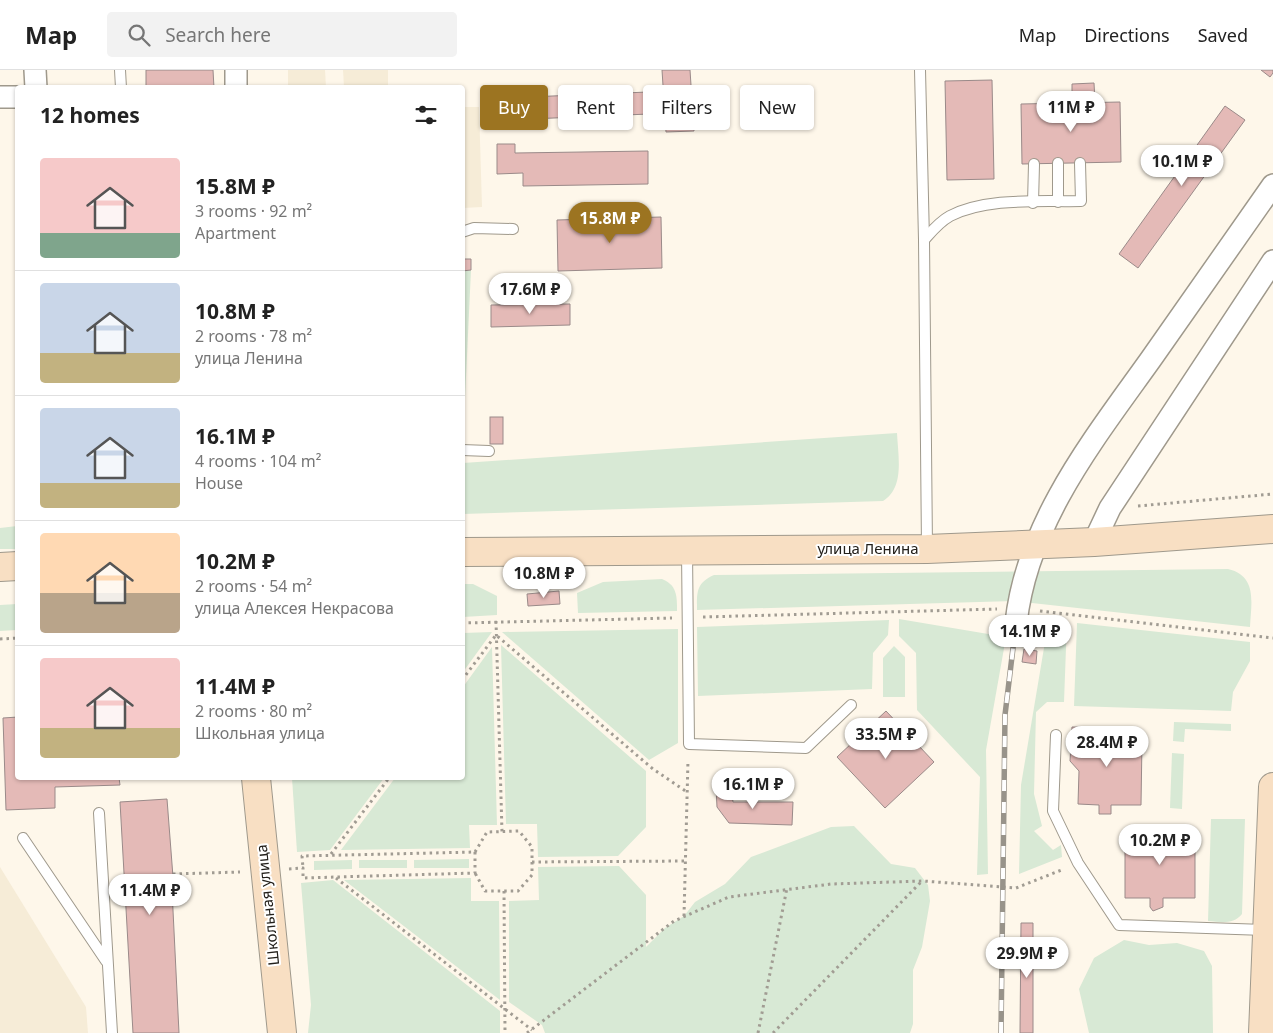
<!DOCTYPE html>
<html lang="en">
<head>
<meta charset="utf-8">
<style>
	body { margin:0; font-family:"Noto Sans",sans-serif; background:#f2f2f2; color:#222; height:100vh; display:flex; flex-direction:column; font-size:19px; white-space:nowrap }
	* { box-sizing:border-box; margin:0 }
	p { font-size:16px; color:#767676 }
	.icon { flex:none; width:28px; height:28px; fill:none; stroke:currentColor; stroke-width:2; stroke-linecap:round; stroke-linejoin:round }
	.map { position:relative; flex:1; overflow:hidden }
	.panel { position:absolute; left:15px; top:15px; width:450px; height:695px; display:flex; flex-direction:column; background:#fff; border-radius:5px; box-shadow:0 1px 4px #0004 }
	.panel>* { flex:none }
	.hud { position:absolute; left:480px; top:15px; width:475px; height:45px; display:flex; gap:10px }
	.price { position:absolute; translate:-50% -42px; padding:0 11px; border-radius:18px; background:#fff; color:#222; font-size:16px; line-height:32px; filter:drop-shadow(0 1px 2px #0008) }
	.price::after { content:''; position:absolute; left:50%; top:30px; width:15px; height:11px; margin-left:-8px; background:inherit; clip-path:polygon(0 0,100% 0,50% 100%) }
	.price.active { background:#9c7421; color:#fff }
	ul { padding:0; list-style:none }
	li { display:flex; align-items:center; gap:15px; height:125px; padding:0 25px }
	li+li { border-top:1px solid #e0e0e0 }
	li span { display:grid; place-items:center; flex:none; width:140px; height:100px; border-radius:5px; color:#555 }
	li>.icon { margin-inline-start:auto }
	span .icon { width:60px; height:60px; fill:#fffc; stroke-width:1 }
	li b { font-size:21px }
	h2 { display:flex; justify-content:space-between; align-items:center; height:60px; padding:0 25px; font-size:21px }
	.tag { padding:0 18px; border-radius:5px; background:#fff; box-shadow:0 1px 4px #0004; font-size:18px; line-height:45px }
	.tag.active { background:#9c7421; color:#fff }
	header { display:flex; align-items:center; gap:30px; box-sizing:border-box; height:70px; padding:0 25px; background:#fff; border-bottom:1px solid #e0e0e0 }
	header strong { font-size:24px }
	nav { display:flex; gap:28px; margin-inline-start:auto; font-size:18px }
	.search { width:350px; height:45px; background:#f2f2f2; display:flex; align-items:center; gap:12px; box-sizing:border-box; padding:0 18px; border-radius:5px; color:#767676; font-size:19px }
	.map>svg:first-child { display:block }
</style>
</head>
<body>
<header>
<strong>Map</strong>
<div class="search"><svg class="icon" aria-label="search" viewBox="0 0 24 24"><circle cx="10" cy="10" r="6"/><path d="M15 15l6 6"/></svg>Search here</div>
<nav><a>Map</a><a>Directions</a><a>Saved</a></nav>
</header>
<div class="map">
<svg width="1273" height="963" viewBox="0 0 1273 963">
	<rect width="100%" height="100%" fill="#fef7ea"/>
	<g fill="#f6ecd7">
		<polygon points="288,0 325,0 326,17 288,17"/>
		<polygon points="343,0 388,0 388,17 344,17"/>
		<polygon points="463,37 479,37 482,137 463,138"/>
		<polygon points="0,797 86,937 88,963 0,963"/>
	</g>
	<g fill="#d8e9d5">
		<polygon points="471,200 464,350 463,351 463,201"/>
		<path d="M897,363C898,386 905,418 883,431L463,444V393Z"/>
		<polygon points="17,456 17,479 0,479 0,458"/>
		<path d="M1228,499C1258,506 1251,534 1250,557L1014,531L697,540C697,522 696,513 714,505Z"/>
		<path d="M662,509C677,515 677,526 677,541L578,543L577,523L603,512Z"/>
		<polygon points="463,514 473,514 497,526 497,545 463,547"/>
		<polygon points="17,534 17,560 0,561 0,535"/>
		<polygon points="899,549 1006,567 986,680 988,804 977,805 980,707 917,640 916,583 899,566"/>
		<polygon points="1030,549 1067,551 1064,632 1047,632 1036,642 1034,724 1042,756 1034,761 1053,780 1061,775 1062,787 1019,804 1021,715 1046,566 1024,567"/>
		<polygon points="889,550 888,565 873,583 872,619 698,626 697,557"/>
		<polygon points="1077,553 1250,572 1250,591 1233,622 1231,641 1074,636"/>
		<polygon points="678,559 678,673 649,690 502,562"/>
		<polygon points="492,562 463,602 463,563"/>
		<polygon points="501,575 646,701 646,757 618,786 538,787 537,754 506,754"/>
		<polygon points="894,576 905,587 905,627 883,627 883,588"/>
		<polygon points="492,577 497,755 469,755 470,778 341,780 395,708 462,708 463,617"/>
		<polygon points="1174,652 1231,654 1231,661 1185,659 1184,672 1173,671"/>
		<polygon points="1172,683 1184,684 1182,739 1170,738"/>
		<polygon points="292,708 384,708 330,780 297,782"/>
		<path d="M1211,749H1245L1242,844C1233,855 1221,852 1208,851Z"/>
		<polygon points="854,756 891,794 915,798 928,815 930,831 922,877 913,900 913,954 910,963 545,963 542,955 509,932 509,831 539,830 538,797 619,796 646,825 646,877 665,858 684,846 695,832 725,814 751,787 831,757"/>
		<polygon points="469,789 469,798 414,798 414,790"/>
		<polygon points="352,790 352,799 314,800 314,791"/>
		<rect x="359" y="790" width="48" height="8"/>
		<polygon points="471,808 471,831 499,831 500,930 344,810"/>
		<polygon points="333,810 500,941 500,963 308,963 311,935 301,813"/>
		<polygon points="1124,870 1149,875 1177,873 1204,881 1212,896 1213,963 1089,963 1079,919 1094,888"/>
	</g>
	<g fill="#e4bab7" stroke="#9a8a89">
		<polygon points="146,0 213,0 214,18 146,18"/>
		<polygon points="662,0 690,0 694,61 666,62"/>
		<polygon points="1261,0 1273,0 1273,3 1270,7"/>
		<polygon points="992,10 994,109 947,110 945,11"/>
		<polygon points="1094,13 1095,32 1072,33 1072,14"/>
		<polygon points="648,22 649,44 506,50 505,28"/>
		<polygon points="1120,32 1121,92 1022,94 1021,34"/>
		<polygon points="1225,36 1245,50 1138,198 1119,184"/>
		<polygon points="497,74 515,74 515,83 648,81 648,114 523,116 523,103 497,104"/>
		<polygon points="661,147 662,198 558,201 557,150"/>
		<polygon points="462,189 471,189 471,200 462,201"/>
		<polygon points="570,234 570,255 491,257 491,235"/>
		<rect x="490" y="347" width="13" height="27"/>
		<polygon points="559,521 560,534 528,536 527,524"/>
		<polygon points="1024,579 1037,581 1036,594 1022,592"/>
		<polygon points="886,641 934,692 885,738 837,687"/>
		<polygon points="18,647 18,708 119,708 120,715 55,717 55,738 6,740 3,648"/>
		<polygon points="1072,657 1122,658 1122,671 1142,672 1141,735 1111,735 1111,744 1099,744 1099,735 1078,734 1079,701 1070,691"/>
		<polygon points="731,716 733,732 793,732 792,755 729,753 717,737 716,717"/>
		<polygon points="167,729 174,820 172,820 179,963 133,963 120,732"/>
		<polygon points="1148,755 1174,755 1174,765 1195,765 1195,828 1163,828 1163,837 1153,841 1150,837 1150,828 1125,828 1125,765 1148,765"/>
		<polygon points="1021,853 1033,853 1033,963 1020,963"/>
	</g>
	<g fill="none" stroke-linecap="round" stroke-linejoin="round">
		<defs>
			<g id="lane">
				<polyline points="120,0 121,18"/>
				<polyline points="920,0 924,170 927,478"/>
				<polyline points="1058,132 1058,93"/>
				<polyline points="1033,133 1034,94"/>
				<polyline points="462,162 474,158 513,159"/>
				<path d="M924,170C932,161 939,152 950,146C987,127 1040,132 1081,131L1080,93"/>
				<polyline points="462,380 489,381"/>
				<polyline points="687,481 689,674 806,678 851,635"/>
				<polyline points="1056,665 1053,741 1078,793 1119,855 1265,860"/>
				<polyline points="99,743 112,963"/>
				<polyline points="23,768 106,891"/>
			</g>
			<g id="street">
				<polyline points="35,0 36,18"/>
				<polyline points="236,0 236,18"/>
				<polyline points="0,27 18,27"/>
				<polyline points="1094,472 1110,438 1273,191"/>
				<path d="M1016,553C1027,452 1094,369 1151,289C1191,231 1232,173 1273,115"/>
			</g>
			<g id="secondary">
				<polyline points="462,482 927,479 1094,472 1273,459"/>
				<polyline points="0,497 18,496"/>
				<polyline points="256,708 282,963"/>
				<polyline points="1263,963 1273,717"/>
			</g>
		</defs>
		<use href="#lane" stroke="#9f998c" stroke-width="12"/>
		<use href="#street" stroke="#9f998c" stroke-width="24"/>
		<use href="#secondary" stroke="#9f998c" stroke-width="30"/>
		<g stroke="#a19c93" stroke-width="3" stroke-dasharray="2.5 4" stroke-linecap="butt">
			<polyline points="1138,436 1273,424"/>
			<polyline points="1040,541 1273,568"/>
			<polyline points="703,547 997,539"/>
			<polyline points="496,551 502,762"/>
			<polyline points="462,553 672,548"/>
			<polyline points="0,569 18,568"/>
			<polyline points="462,610 496,565 653,699 687,722"/>
			<polyline points="475,782 487,762 519,761 532,777 532,805 518,821 485,821 475,803"/>
			<polyline points="331,784 389,708"/>
			<polyline points="532,792 686,791"/>
			<polyline points="289,799 303,798 303,808 475,803 475,782 302,786 303,798"/>
			<polyline points="173,804 240,802"/>
			<polyline points="336,808 532,960"/>
			<polyline points="504,821 505,963"/>
			<polyline points="684,846 688,690"/>
			<polyline points="527,963 674,851 729,827 831,814 923,811 1016,818 1064,799"/>
			<polyline points="758,963 787,818"/>
			<polyline points="773,963 922,811"/>
		</g>
		<use href="#lane" stroke="#fff" stroke-width="10"/>
		<use href="#street" stroke="#fff" stroke-width="21"/>
		<use href="#secondary" stroke="#f8dfc3" stroke-width="28"/>
		<defs>
			<polyline id="rail" points="1001,963 1005,645 1016,553"/>
		</defs>
		<use href="#rail" stroke="#98938a" stroke-width="5.5"/>
		<use href="#rail" stroke="#fff" stroke-width="4" stroke-dasharray="11" stroke-linecap="butt"/>
	</g>
	<g text-anchor="middle" stroke-width="4" stroke-linejoin="round" paint-order="stroke">
		<g font-size="15" fill="#23201b" stroke="#fff">
			<text x="868" y="484">улица Ленина</text>
			<text transform="translate(268 835) rotate(-96)" y="5">Школьная улица</text>
		</g>
	</g>
</svg>
<b class="price" style="left:1071px;top:63px">11M ₽</b>
<b class="price" style="left:1182px;top:117px">10.1M ₽</b>
<b class="price active" style="left:610px;top:174px">15.8M ₽</b>
<b class="price" style="left:530px;top:245px">17.6M ₽</b>
<b class="price" style="left:544px;top:529px">10.8M ₽</b>
<b class="price" style="left:1030px;top:587px">14.1M ₽</b>
<b class="price" style="left:886px;top:690px">33.5M ₽</b>
<b class="price" style="left:1107px;top:698px">28.4M ₽</b>
<b class="price" style="left:753px;top:740px">16.1M ₽</b>
<b class="price" style="left:1160px;top:796px">10.2M ₽</b>
<b class="price" style="left:150px;top:846px">11.4M ₽</b>
<b class="price" style="left:1027px;top:909px">29.9M ₽</b>
<div class="hud">
<a class="tag active">Buy</a>
<a class="tag">Rent</a>
<a class="tag">Filters</a>
<a class="tag">New</a>
</div>
<section class="panel">
<h2>12 homes<svg class="icon" aria-label="filters" viewBox="0 0 24 24"><path d="M4 7h16M4 17h16"/><circle cx="9" cy="7" r="2"/><circle cx="15" cy="17" r="2"/></svg></h2>
<ul>
<li><span style="background:linear-gradient(#f6c9c9 75%,#7fa58c 0)"><svg class="icon" aria-label="home" viewBox="0 0 24 24"><path d="M3 11l9-7 9 7M6 9v11h12V9"/></svg></span><div><b>15.8M ₽</b><p>3 rooms · 92 m²</p><p>Apartment</p></div></li>
<li><span style="background:linear-gradient(#c9d6e8 70%,#c2b280 0)"><svg class="icon" aria-label="home" viewBox="0 0 24 24"><path d="M3 11l9-7 9 7M6 9v11h12V9"/></svg></span><div><b>10.8M ₽</b><p>2 rooms · 78 m²</p><p>улица Ленина</p></div></li>
<li><span style="background:linear-gradient(#c9d6e8 75%,#c2b280 0)"><svg class="icon" aria-label="home" viewBox="0 0 24 24"><path d="M3 11l9-7 9 7M6 9v11h12V9"/></svg></span><div><b>16.1M ₽</b><p>4 rooms · 104 m²</p><p>House</p></div></li>
<li><span style="background:linear-gradient(#ffd9b3 60%,#b9a48a 0)"><svg class="icon" aria-label="home" viewBox="0 0 24 24"><path d="M3 11l9-7 9 7M6 9v11h12V9"/></svg></span><div><b>10.2M ₽</b><p>2 rooms · 54 m²</p><p>улица Алексея Некрасова</p></div></li>
<li><span style="background:linear-gradient(#f6c9c9 70%,#c2b280 0)"><svg class="icon" aria-label="home" viewBox="0 0 24 24"><path d="M3 11l9-7 9 7M6 9v11h12V9"/></svg></span><div><b>11.4M ₽</b><p>2 rooms · 80 m²</p><p>Школьная улица</p></div></li>
</ul>
</section>
</div>
</body>
</html>
